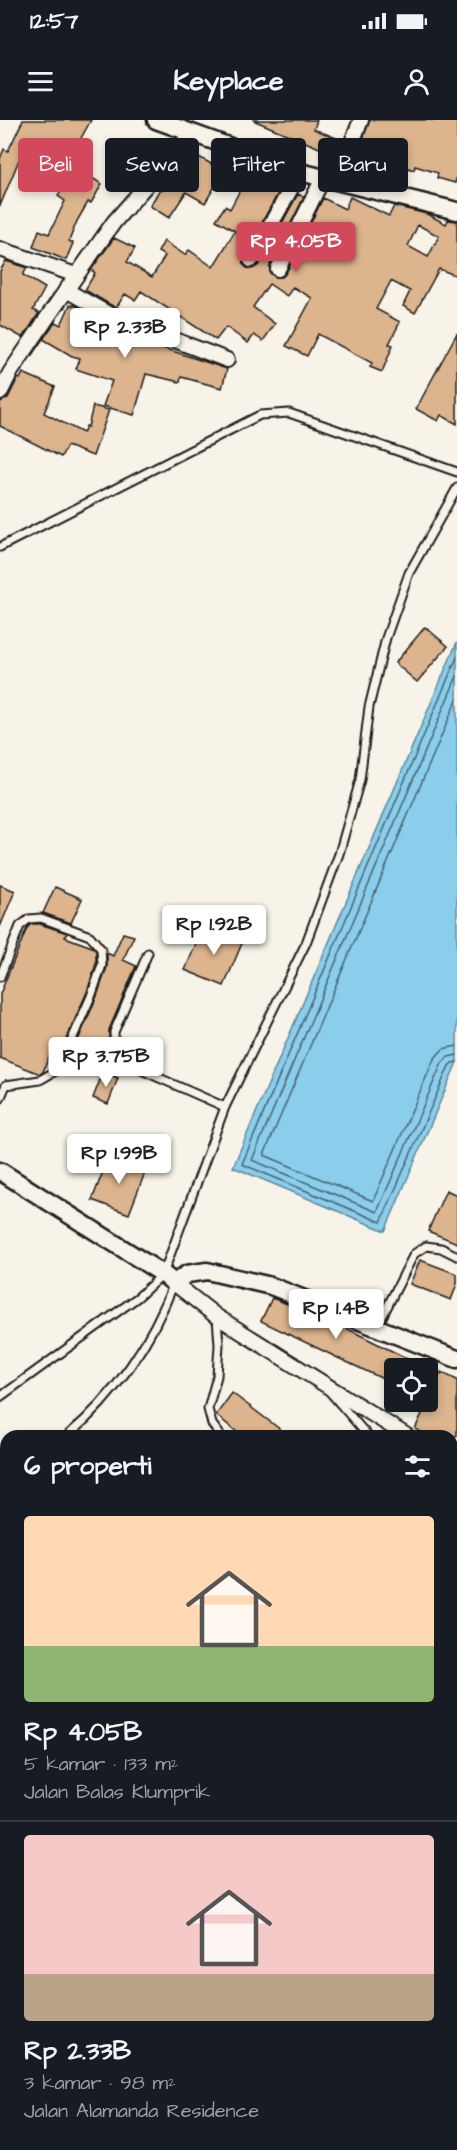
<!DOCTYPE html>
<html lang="id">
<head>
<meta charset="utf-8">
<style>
	body { margin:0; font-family:"Architects Daughter",sans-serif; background:#242831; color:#f1f3f6; height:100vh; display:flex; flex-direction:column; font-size:22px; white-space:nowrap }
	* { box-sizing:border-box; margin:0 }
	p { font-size:20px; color:#9ea1a6 }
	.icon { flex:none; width:33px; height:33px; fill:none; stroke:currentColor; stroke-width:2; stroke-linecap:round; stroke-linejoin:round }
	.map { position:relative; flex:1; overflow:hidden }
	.sheet { position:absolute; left:0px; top:1310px; width:458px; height:722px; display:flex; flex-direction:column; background:#171b24; border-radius:18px 18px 0 0; box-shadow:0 3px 9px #0003 }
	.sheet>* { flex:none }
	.top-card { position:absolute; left:18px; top:18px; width:422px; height:54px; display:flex; gap:12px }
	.fabs { position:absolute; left:384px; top:1238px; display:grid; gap:12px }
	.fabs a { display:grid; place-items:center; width:54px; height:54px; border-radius:6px; background:#171b24; box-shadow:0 3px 9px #0003; font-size:30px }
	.price { position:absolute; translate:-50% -51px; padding:0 14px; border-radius:6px; background:#fff; color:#222; font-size:20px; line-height:39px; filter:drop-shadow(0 2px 3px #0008) }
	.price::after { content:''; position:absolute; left:50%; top:36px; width:18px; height:14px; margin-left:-9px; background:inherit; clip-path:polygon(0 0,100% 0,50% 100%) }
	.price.active { background:#d1495b; color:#fff }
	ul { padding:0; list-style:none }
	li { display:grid; align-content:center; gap:12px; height:318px; padding:0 24px }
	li+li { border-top:2px solid #363941 }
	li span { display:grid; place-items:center; height:186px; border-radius:6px; color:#555 }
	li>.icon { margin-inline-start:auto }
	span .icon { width:108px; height:108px; fill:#fffc; stroke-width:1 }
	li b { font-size:26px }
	h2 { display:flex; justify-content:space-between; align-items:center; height:72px; padding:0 24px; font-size:26px }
	.pill { padding:0 21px; border-radius:6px; background:#171b24; box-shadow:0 3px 9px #0003; font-size:21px; line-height:54px }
	.pill.active { background:#d1495b; color:#fff }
	.status { display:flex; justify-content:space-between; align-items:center; height:42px; padding:0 30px; background:#171b24; direction:ltr }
	.status svg { height:16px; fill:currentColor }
	header { display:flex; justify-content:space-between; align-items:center; height:78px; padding:0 24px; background:#171b24; font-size:27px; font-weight:800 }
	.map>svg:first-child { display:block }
</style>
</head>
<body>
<div class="status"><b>12:57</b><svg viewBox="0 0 49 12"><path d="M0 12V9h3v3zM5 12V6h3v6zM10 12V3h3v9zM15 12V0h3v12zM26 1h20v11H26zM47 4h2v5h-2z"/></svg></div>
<header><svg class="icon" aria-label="menu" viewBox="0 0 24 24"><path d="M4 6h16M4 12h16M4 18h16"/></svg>Keyplace<svg class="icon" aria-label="person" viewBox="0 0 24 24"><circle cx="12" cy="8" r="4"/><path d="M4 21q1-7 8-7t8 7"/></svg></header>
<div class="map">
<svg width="457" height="2030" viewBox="0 0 457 2030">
	<rect width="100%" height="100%" fill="#f7f3e8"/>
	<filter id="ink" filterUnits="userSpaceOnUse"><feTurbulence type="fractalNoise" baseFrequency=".0167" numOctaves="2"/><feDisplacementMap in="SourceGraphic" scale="12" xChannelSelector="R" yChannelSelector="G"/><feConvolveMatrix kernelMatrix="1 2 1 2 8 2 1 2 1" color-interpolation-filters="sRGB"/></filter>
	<g filter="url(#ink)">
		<polygon fill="#efe0cd" points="452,1997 457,1997 457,2030 123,2030 163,2025 452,2025"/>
		<polygon fill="#8aceec" stroke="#5e8799" stroke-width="1.5" points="457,522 457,942 385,1111 233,1047"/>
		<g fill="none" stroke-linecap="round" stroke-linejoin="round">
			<g stroke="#48636f" stroke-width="1.5">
				<polyline points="457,537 242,1044 381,1102 449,946 452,943 457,942"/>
				<polyline points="457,556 252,1040 377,1092 442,943 448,937 457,935"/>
				<polyline points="457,579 264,1035 373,1081 434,939 443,929 457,926"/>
			</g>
		</g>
		<g fill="#dcb48d" stroke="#1c1c1c" stroke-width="1.5" fill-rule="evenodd">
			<polygon points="23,0 91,0 75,29 91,39 82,52 102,64 91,83 88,82 77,101 69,121 73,123 66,140 33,127 39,110 49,114 65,81 58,76 69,58 41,42 39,44 21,35 0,86 0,39 4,29 8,31"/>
			<polygon points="253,0 317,0 314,9 336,18 329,32"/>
			<polygon points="370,0 457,0 457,56 455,63 437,58 438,53 415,46 414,50 399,45 360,27"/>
			<polygon points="188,31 224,51 205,83 186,72 169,98 150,86 160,69 163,70 179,41"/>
			<path d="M249,53L281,68L243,136V144L247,148L252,149L259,145L298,74L304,77L270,145V153L275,157H282L286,153L323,78L345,89L350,77L389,96L394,86L427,94L446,104L448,100L457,101V156L439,149L415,193L403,186L410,171L391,161L376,189L400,202L389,224L393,225L382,252L370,247L372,243L318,214L307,236L286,226L312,178L293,167L287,176L269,164L253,187L275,204L263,221L254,215L248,223L226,207L216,220L141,171L135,180L125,174L116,188L85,170L95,153L91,150L114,118L135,128L127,142L152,157L165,136L158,132L164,121L185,135L189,130L213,147L235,111L216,100L225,86L230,89ZM418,105L439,116L428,137L408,126Z"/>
			<polygon points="6,141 27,148 23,155 45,168 33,190 39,193 23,218 0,205 0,151"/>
			<polygon points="70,185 76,186 105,202 101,213 126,222 130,212 143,218 142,221 227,249 222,268 181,257 180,262 146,254 134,295 103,286 112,261 76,249 80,238 72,236 43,219 55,202 61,205"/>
			<polygon points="457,213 457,304 441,295 438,301 416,289"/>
			<polygon points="23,253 55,267 44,293 83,313 86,306 88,307 93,286 109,290 93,336 67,326 61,337 0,306 0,282 8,278 18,258 20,259"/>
			<polygon points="425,507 448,526 417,562 395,543"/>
			<polygon points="0,765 15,771 0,807"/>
			<polygon points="55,767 82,779 71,803 43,793"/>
			<polygon points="31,804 40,804 67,813 65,817 92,827 96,831 96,844 87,872 60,933 52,929 43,952 40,954 0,938 0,874 27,808"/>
			<polygon points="204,805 243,821 224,866 185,850"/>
			<polygon points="123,813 134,816 123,840 136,846 109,910 109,920 97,950 71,940 71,937 97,876 107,847 107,833 113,836"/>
			<polygon points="103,952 118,958 108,984 93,978"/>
			<polygon points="109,1036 146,1050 129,1094 92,1080"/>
			<polygon points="446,1070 457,1075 457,1123 428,1111"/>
			<polygon points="420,1140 457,1154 457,1164 451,1180 410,1164"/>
			<polygon points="272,1178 334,1202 426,1248 394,1248 394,1264 338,1238 261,1201"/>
			<polygon points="428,1249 440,1255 441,1252 457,1260 457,1316 428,1316 415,1309 429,1279 428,1278"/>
			<polygon points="232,1273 289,1316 242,1316 216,1295"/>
		</g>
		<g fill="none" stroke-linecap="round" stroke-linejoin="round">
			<defs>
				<g id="service">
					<polyline points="0,427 260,295 289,293 457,352"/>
					<polyline points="148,833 114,912 115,934 130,945 225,987"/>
					<polyline points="0,857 20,806 29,799 41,798 90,816 101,829 102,845 92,874 59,949 40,960 6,965"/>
					<polyline points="0,979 6,965"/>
					<polyline points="217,1198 219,1225 217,1256 208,1289 212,1304 221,1316"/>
					<polyline points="377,1207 414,1134 426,1126 441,1128 457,1136"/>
					<polyline points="328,1270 368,1316"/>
					<polyline points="0,1277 138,1177 163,1154 225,987 306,823 339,734 360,660 369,587 386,518 409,453 457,368"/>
					<path d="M67,1316C115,1276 152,1221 174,1163"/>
					<polyline points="0,1371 6,1365"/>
					<polyline points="452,1395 457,1400"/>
				</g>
				<g id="minor">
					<polyline points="336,61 361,0"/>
					<polyline points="0,129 76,155"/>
					<polyline points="251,140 300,52"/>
					<polyline points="278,149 323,58"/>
					<polyline points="66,170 112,196 227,240"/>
					<polyline points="0,273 10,253 51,192 114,102 191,14"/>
					<polyline points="174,1163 216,1196 407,1316"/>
					<polyline points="452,1341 457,1344"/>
					<polyline points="452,1894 457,1893"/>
					<polyline points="0,1904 6,1902"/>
				</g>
				<g id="tertiary">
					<polyline points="156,0 300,52 457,91"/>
					<polyline points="0,1051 163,1154 174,1163 187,1154 207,1151 271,1166 457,1239"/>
				</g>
				<g id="motorway">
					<polyline points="452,1946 457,1947"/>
					<polyline points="452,1967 457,1967"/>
					<polyline points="0,1976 6,1975"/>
					<polyline points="0,1996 6,1995"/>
				</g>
			</defs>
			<use href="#service" stroke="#1c1c1c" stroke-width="11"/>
			<use href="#minor" stroke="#1c1c1c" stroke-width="18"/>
			<use href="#tertiary" stroke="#1c1c1c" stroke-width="21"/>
			<use href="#motorway" stroke="#1c1c1c" stroke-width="28"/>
			<use href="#service" stroke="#f7f3e8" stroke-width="7"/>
			<use href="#minor" stroke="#f7f3e8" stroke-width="14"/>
			<use href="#tertiary" stroke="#f7f3e8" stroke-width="16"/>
			<use href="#motorway" stroke="#f7f3e8" stroke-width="24"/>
		</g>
	</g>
</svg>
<div class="fabs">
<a><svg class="icon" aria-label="locate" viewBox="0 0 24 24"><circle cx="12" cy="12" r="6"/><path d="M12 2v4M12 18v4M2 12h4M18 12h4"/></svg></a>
</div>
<b class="price active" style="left:296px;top:153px">Rp 4.05B</b>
<b class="price" style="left:125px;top:239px">Rp 2.33B</b>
<b class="price" style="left:214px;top:836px">Rp 1.92B</b>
<b class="price" style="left:106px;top:968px">Rp 3.75B</b>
<b class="price" style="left:119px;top:1065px">Rp 1.99B</b>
<b class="price" style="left:336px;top:1220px">Rp 1.4B</b>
<div class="top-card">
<a class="pill active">Beli</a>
<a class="pill">Sewa</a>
<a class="pill">Filter</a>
<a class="pill">Baru</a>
</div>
<section class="sheet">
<h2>6 properti<svg class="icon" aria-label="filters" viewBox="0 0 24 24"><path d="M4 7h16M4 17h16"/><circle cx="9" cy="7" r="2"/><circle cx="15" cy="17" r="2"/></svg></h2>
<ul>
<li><span style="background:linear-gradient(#ffd9b3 70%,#8fb573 0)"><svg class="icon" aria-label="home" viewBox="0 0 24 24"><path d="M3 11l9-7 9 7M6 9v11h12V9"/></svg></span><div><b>Rp 4.05B</b><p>5 kamar · 133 m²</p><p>Jalan Balas Klumprik</p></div></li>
<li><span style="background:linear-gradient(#f6c9c9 75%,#b9a48a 0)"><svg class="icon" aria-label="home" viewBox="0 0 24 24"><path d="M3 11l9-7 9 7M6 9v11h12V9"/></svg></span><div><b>Rp 2.33B</b><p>3 kamar · 98 m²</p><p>Jalan Alamanda Residence</p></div></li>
</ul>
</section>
</div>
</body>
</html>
